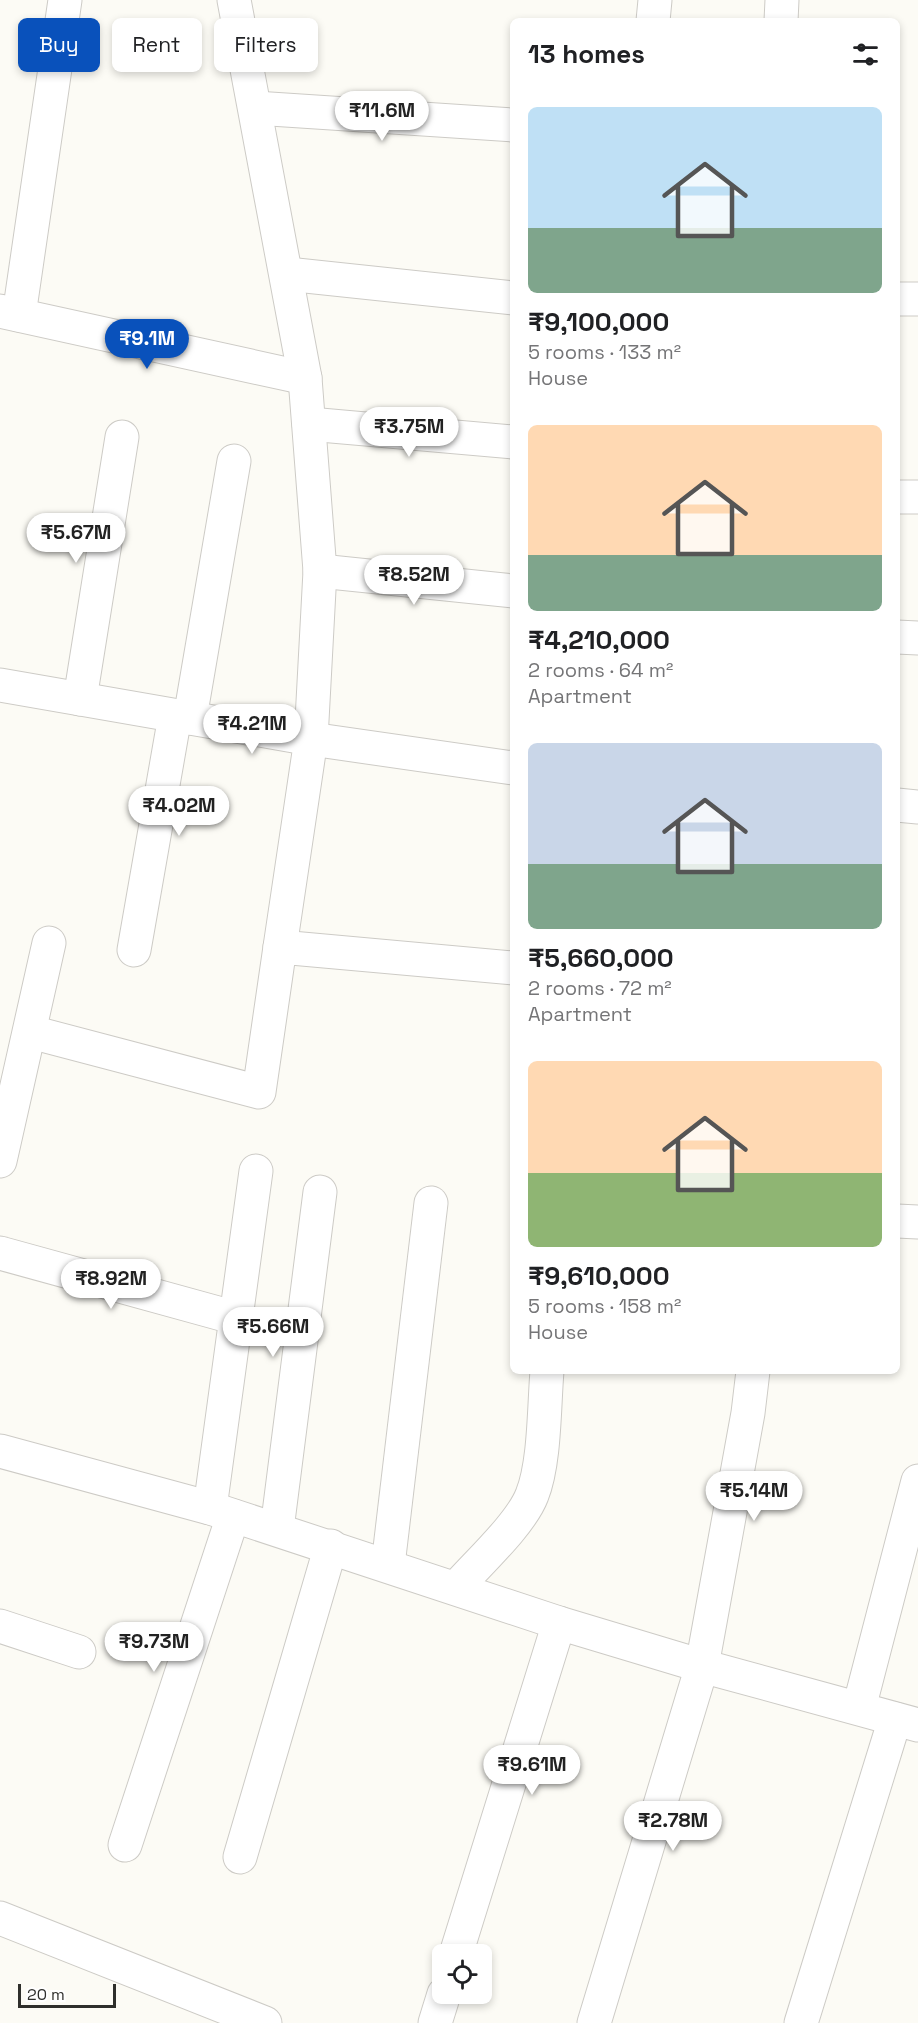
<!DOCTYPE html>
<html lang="en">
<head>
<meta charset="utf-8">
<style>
	body { margin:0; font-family:"Space Grotesk",sans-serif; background:#f2f2f2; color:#202124; height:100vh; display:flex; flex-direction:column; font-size:22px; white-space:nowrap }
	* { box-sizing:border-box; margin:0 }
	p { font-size:20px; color:#757577 }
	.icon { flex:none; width:33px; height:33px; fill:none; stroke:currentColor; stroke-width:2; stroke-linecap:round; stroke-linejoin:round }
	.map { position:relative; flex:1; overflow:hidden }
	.drawer { position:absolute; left:510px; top:18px; width:390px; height:1356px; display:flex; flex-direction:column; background:#fff; border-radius:9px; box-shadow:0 3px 9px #0003 }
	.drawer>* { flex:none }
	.top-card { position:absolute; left:18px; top:18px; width:402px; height:54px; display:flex; gap:12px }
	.fabs { position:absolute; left:432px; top:1944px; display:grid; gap:12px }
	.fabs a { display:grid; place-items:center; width:60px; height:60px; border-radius:9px; background:#fff; box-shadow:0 3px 9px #0003; font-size:30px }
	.scale { position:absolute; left:18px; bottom:15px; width:98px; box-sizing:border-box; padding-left:6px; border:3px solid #2f2f2c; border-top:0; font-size:16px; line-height:21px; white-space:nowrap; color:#2f2f2c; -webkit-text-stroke:4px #fff; paint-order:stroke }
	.price { position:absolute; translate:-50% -51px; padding:0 14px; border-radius:21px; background:#fff; color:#222; font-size:20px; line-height:39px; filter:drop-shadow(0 2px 3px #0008) }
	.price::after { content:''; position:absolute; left:50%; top:36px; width:18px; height:14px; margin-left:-9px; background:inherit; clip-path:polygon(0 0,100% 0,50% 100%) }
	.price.active { background:#0951bb; color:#fff }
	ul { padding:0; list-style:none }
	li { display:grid; align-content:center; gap:12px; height:318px; padding:0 18px }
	li span { display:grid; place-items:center; height:186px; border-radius:9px; color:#555 }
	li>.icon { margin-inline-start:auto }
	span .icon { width:108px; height:108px; fill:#fffc; stroke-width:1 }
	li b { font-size:26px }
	h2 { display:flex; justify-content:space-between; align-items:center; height:72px; padding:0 18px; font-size:26px }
	.chip { padding:0 21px; border-radius:9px; background:#fff; box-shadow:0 3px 9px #0003; font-size:21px; line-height:54px }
	.chip.active { background:#0951bb; color:#fff }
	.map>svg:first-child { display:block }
</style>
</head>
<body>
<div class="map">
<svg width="918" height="2023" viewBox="0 0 918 2023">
	<rect width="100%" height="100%" fill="#fcfbf5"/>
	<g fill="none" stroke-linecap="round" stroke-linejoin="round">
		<defs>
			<g id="minor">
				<polyline points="234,0 305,378 320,571 311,739 280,947"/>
				<polyline points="653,21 655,0"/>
				<polyline points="781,21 782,0"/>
				<polyline points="255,108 513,125"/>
				<polyline points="287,274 513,298"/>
				<polyline points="897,299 918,299"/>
				<polyline points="0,311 305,378"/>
				<polyline points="19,315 65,0"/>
				<polyline points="309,424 513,442"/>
				<polyline points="897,497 918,497"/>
				<polyline points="320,571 513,591"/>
				<polyline points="897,637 918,638"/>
				<polyline points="0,685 311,739 513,768"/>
				<polyline points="80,699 122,437"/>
				<polyline points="190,718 234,461"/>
				<polyline points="897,805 918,807"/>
				<polyline points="134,950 175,716"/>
				<polyline points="31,1032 259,1092 280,947 513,968"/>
				<polyline points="0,1161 49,943"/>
				<polyline points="897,1221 918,1222"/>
				<polyline points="0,1253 236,1318"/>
				<polyline points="0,1451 210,1508 559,1623 702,1666 918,1725"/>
				<polyline points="210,1508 256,1171"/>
				<polyline points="277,1529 320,1192"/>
				<polyline points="388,1565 431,1203"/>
				<path d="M456,1588C477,1564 521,1524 532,1495C545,1463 544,1406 547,1371"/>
				<polyline points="0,1626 79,1652"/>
				<polyline points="859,1708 918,1481"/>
				<polyline points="125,1845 233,1516"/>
				<polyline points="240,1857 331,1546"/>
				<polyline points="0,1918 265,2023"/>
				<polyline points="456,1954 559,1623"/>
				<polyline points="435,2023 444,1994"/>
				<polyline points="594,2023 702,1666 748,1413 753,1371"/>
				<polyline points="801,2023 895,1719"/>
			</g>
		</defs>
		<use href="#minor" stroke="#cdcbc6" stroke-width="35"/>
		<use href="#minor" stroke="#fff" stroke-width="33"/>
	</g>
</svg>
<div class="fabs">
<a><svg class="icon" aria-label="locate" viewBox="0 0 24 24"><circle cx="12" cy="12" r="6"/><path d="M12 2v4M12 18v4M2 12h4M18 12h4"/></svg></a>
</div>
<div class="scale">20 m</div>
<b class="price" style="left:382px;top:142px">₹11.6M</b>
<b class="price active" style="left:147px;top:370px">₹9.1M</b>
<b class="price" style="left:409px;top:458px">₹3.75M</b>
<b class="price" style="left:76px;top:564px">₹5.67M</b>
<b class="price" style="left:414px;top:606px">₹8.52M</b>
<b class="price" style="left:252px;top:755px">₹4.21M</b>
<b class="price" style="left:179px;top:837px">₹4.02M</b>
<b class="price" style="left:111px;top:1310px">₹8.92M</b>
<b class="price" style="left:273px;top:1358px">₹5.66M</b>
<b class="price" style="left:754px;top:1522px">₹5.14M</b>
<b class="price" style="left:154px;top:1673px">₹9.73M</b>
<b class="price" style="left:532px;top:1796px">₹9.61M</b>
<b class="price" style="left:673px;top:1852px">₹2.78M</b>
<div class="top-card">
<a class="chip active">Buy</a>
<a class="chip">Rent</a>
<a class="chip">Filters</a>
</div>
<section class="drawer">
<h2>13 homes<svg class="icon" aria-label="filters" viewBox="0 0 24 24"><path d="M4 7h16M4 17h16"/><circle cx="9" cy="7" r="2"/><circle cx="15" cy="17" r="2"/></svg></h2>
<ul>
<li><span style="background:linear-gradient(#bfe0f5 65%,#7fa58c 0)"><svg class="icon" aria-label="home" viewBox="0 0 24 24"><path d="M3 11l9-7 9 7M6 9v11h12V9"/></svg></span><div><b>₹9,100,000</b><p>5 rooms · 133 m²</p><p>House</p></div></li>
<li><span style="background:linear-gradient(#ffd9b3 70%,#7fa58c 0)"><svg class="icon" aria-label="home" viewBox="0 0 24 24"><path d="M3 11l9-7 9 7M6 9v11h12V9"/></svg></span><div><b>₹4,210,000</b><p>2 rooms · 64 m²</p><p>Apartment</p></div></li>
<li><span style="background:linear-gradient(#c9d6e8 65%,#7fa58c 0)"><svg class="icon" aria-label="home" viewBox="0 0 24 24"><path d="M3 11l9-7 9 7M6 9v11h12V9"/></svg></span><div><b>₹5,660,000</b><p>2 rooms · 72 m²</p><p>Apartment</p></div></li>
<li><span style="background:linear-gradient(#ffd9b3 60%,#8fb573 0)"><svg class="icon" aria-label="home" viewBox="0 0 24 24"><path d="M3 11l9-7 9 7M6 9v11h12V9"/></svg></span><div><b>₹9,610,000</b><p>5 rooms · 158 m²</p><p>House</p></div></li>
</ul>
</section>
</div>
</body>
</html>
